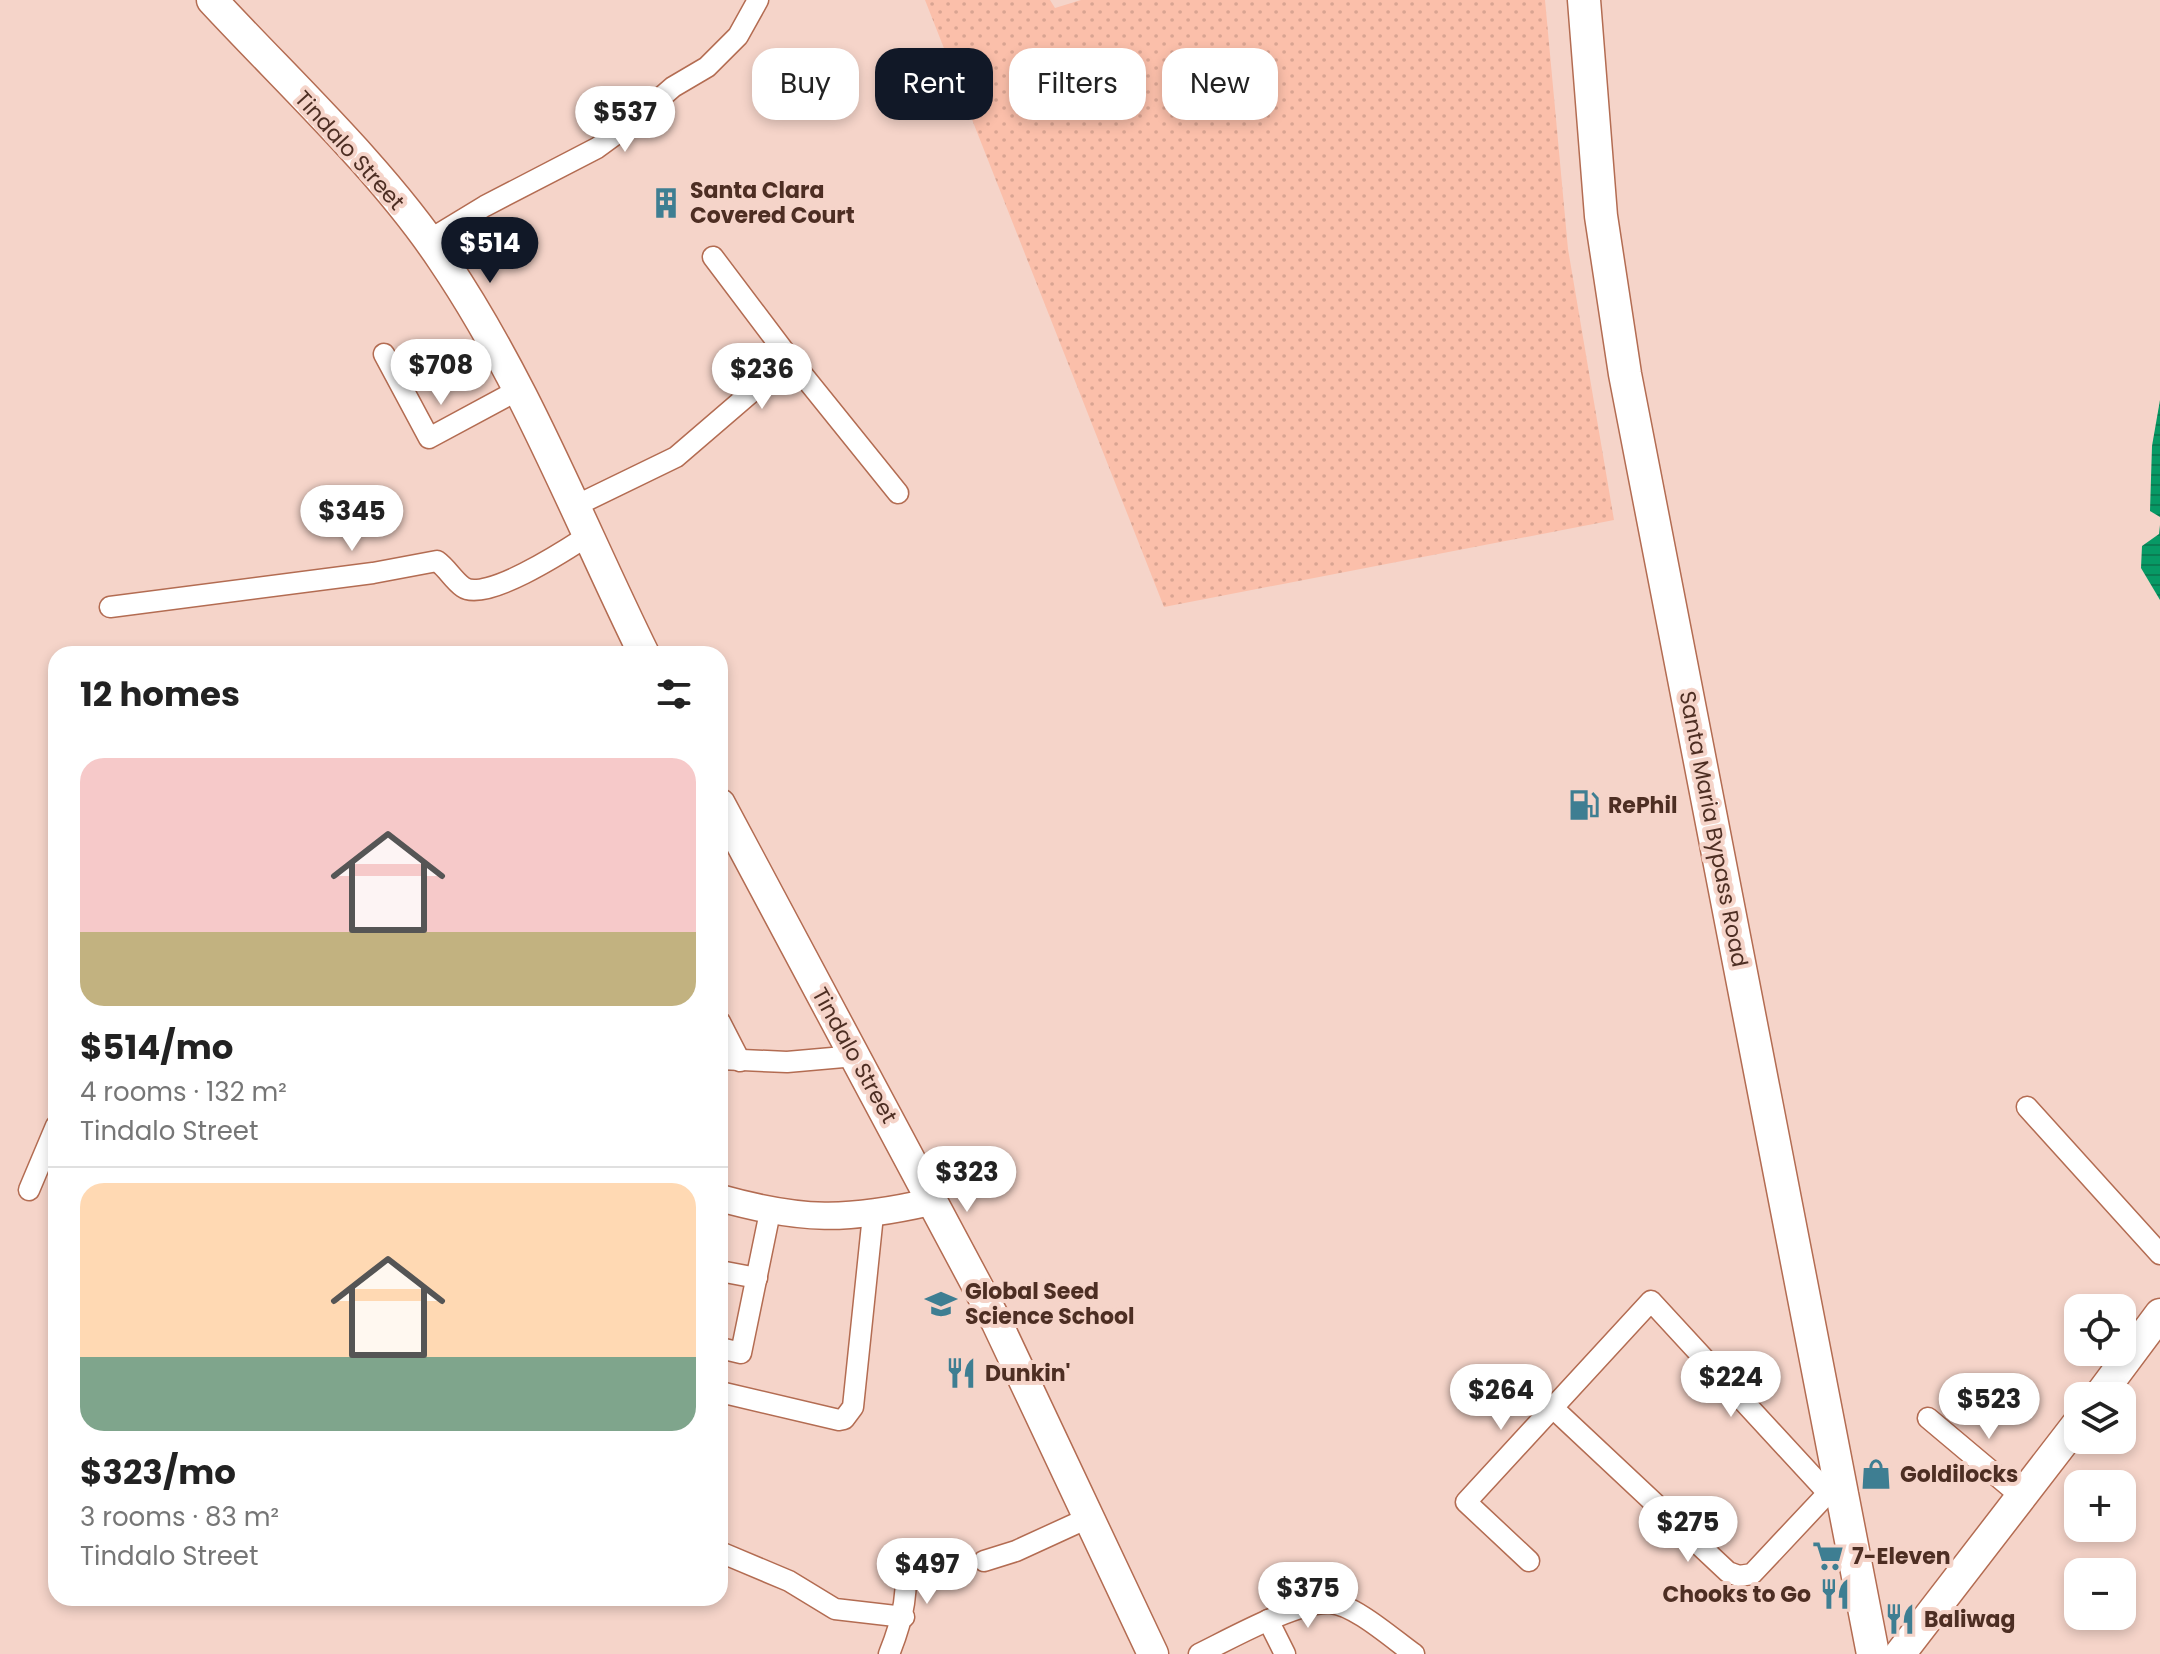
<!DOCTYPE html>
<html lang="en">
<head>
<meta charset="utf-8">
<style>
	body { margin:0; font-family:Poppins,sans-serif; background:#f6f6f6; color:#222; height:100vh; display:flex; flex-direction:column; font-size:30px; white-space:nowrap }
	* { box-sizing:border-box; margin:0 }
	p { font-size:26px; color:#767676 }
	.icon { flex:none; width:44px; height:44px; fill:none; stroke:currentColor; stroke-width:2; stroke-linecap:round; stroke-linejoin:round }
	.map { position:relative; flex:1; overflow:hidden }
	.drawer { position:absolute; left:48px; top:646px; width:680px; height:960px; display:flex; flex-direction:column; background:#fff; border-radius:24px; box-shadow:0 4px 12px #0003 }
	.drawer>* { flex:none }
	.banner { position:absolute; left:752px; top:48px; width:760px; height:72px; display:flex; gap:16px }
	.fabs { position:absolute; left:2064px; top:1294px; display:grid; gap:16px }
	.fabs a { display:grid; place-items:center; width:72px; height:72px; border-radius:16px; background:#fff; box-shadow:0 4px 12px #0003; font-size:40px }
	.price { position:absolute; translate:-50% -68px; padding:0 18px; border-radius:28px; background:#fff; color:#222; font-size:26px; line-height:52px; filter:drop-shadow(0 2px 4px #0008) }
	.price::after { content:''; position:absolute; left:50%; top:48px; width:24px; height:18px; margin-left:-12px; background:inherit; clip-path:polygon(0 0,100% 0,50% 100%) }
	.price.current { background:#111827; color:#fff }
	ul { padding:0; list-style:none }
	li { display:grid; align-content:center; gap:16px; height:424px; padding:0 32px }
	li+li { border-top:2px solid #e0e0e0 }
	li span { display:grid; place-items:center; height:248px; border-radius:24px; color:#555 }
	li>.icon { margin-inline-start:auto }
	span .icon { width:144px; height:144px; fill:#fffc; stroke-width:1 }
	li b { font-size:34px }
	h2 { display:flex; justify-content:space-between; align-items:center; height:96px; padding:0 32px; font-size:34px }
	.pill { padding:0 28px; border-radius:24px; background:#fff; box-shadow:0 4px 12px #0003; font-size:28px; line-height:72px }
	.pill.current { background:#111827; color:#fff }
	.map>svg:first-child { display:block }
</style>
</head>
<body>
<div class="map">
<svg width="2160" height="1654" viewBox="0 0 2160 1654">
	<defs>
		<pattern id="grass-dots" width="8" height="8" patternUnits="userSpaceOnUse" patternTransform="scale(2)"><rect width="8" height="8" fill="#fbbfaa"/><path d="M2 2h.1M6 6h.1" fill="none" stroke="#d9a492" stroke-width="1.8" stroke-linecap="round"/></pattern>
		<pattern id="water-rules" width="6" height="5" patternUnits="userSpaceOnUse" patternTransform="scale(2)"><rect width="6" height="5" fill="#079965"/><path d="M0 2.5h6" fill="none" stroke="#0a7d53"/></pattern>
	</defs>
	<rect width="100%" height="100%" fill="#f5d4c9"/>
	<polygon fill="url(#grass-dots)" points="925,0 1050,0 1055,8 1081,0 1545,0 1568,249 1614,520 1164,607"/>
	<g fill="url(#water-rules)">
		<polygon points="2160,400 2160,517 2150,511 2152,446"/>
		<polygon points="2160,525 2160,600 2141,568 2142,546 2159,534"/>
	</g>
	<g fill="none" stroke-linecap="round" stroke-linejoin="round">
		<defs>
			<g id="minor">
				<polyline points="429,240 485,206 597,148 634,121 673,87 707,67 738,36 758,0"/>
				<polyline points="384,354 429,438 518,390"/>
				<polyline points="790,359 898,493"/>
				<polyline points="573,507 676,457 790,359 713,257"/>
				<path d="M110,607L373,573L437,561C447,568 453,580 463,587C485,603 566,550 586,537"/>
				<polyline points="720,1022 740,1061"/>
				<polyline points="720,1059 787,1062 855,1056"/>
				<polyline points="2027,1107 2160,1254"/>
				<polyline points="29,1190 56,1126"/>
				<polyline points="720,1271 757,1278"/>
				<polyline points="720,1348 741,1353 770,1212"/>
				<polyline points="720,1392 839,1420 844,1419 853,1407 873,1215"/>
				<polyline points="1553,1408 1728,1572 1739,1576 1752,1574 1828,1493"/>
				<polyline points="1928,1418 2022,1497"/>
				<polyline points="720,1552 789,1581 835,1609 904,1617"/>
				<polyline points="984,1561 1016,1551 1088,1518"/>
				<polyline points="1529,1561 1466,1502 1651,1301 1828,1493 1841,1501"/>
				<polyline points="1268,1620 1285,1654"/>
				<path d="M889,1654C904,1617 909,1590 904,1551"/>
				<path d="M1199,1654C1230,1639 1297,1601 1330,1603C1354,1604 1394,1640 1414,1654"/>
			</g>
			<path id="tertiary" d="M720,1198C802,1221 847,1221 930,1202"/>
			<g id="secondary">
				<path d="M212,0C288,82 380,167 442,259C525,381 579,522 644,654"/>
				<polyline points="720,804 997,1323 1153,1654"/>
				<polyline points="2099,1396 2160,1314"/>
				<polyline points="1900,1654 2078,1423"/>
			</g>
			<polyline id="primary" points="1584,0 1601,216 1625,374 1873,1654"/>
		</defs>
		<use href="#minor" stroke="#b36c52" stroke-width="23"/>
		<use href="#tertiary" stroke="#b36c52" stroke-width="29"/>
		<use href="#secondary" stroke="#b36c52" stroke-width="33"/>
		<use href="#primary" stroke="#b36c52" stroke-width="35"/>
		<use href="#minor" stroke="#fff" stroke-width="20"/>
		<use href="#tertiary" stroke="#fff" stroke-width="26"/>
		<use href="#secondary" stroke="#fff" stroke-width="30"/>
		<use href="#primary" stroke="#fff" stroke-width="32"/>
	</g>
	<defs>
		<symbol id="building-bare" viewBox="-9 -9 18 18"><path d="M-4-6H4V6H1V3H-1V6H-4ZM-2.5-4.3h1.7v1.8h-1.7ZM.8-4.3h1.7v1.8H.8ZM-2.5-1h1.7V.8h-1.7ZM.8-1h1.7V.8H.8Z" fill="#3e7e92" stroke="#f5d4c9" stroke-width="2.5" paint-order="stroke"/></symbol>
		<symbol id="fuel-bare" viewBox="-9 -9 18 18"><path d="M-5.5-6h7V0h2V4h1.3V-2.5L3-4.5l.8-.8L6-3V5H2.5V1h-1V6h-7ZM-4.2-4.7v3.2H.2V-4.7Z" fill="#3e7e92" stroke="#f5d4c9" stroke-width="2.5" paint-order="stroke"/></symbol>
		<symbol id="school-bare" viewBox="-9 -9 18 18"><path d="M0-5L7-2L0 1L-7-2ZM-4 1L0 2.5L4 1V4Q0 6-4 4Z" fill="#3e7e92" stroke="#f5d4c9" stroke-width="2.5" paint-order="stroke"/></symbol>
		<symbol id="restaurant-bare" viewBox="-9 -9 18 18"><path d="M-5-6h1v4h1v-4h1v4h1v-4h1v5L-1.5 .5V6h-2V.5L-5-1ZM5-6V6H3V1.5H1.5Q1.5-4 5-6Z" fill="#3e7e92" stroke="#f5d4c9" stroke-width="2.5" paint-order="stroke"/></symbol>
		<symbol id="shop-bare" viewBox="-9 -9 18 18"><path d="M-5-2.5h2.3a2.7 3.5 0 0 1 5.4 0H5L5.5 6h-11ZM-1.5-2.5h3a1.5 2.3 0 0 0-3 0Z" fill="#3e7e92" stroke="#f5d4c9" stroke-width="2.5" paint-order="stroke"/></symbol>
		<symbol id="supermarket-bare" viewBox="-9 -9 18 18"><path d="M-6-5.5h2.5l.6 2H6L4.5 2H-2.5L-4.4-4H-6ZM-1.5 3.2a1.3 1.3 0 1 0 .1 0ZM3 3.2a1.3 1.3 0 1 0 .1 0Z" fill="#3e7e92" stroke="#f5d4c9" stroke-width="2.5" paint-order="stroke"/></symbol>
	</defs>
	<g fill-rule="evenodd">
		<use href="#building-bare" x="644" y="181" width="44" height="44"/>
		<use href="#fuel-bare" x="1562" y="783" width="44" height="44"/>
		<use href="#school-bare" x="919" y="1282" width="44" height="44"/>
		<use href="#restaurant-bare" x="939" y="1351" width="44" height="44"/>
		<use href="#shop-bare" x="1854" y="1452" width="44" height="44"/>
		<use href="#supermarket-bare" x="1806" y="1534" width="44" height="44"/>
		<use href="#restaurant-bare" x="1813" y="1572" width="44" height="44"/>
		<use href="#restaurant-bare" x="1878" y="1597" width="44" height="44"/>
	</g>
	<g text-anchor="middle" stroke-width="8" stroke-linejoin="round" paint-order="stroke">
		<g font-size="22" fill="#4d2e23" stroke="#f5d4c9">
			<text transform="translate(350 150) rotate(48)" y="8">Tindalo Street</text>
			<text transform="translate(1714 829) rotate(79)" y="8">Santa Maria Bypass Road</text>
			<text transform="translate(855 1055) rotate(61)" y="8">Tindalo Street</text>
		</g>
		<g font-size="22" font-weight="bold" fill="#4d2e23" stroke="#f5d4c9" text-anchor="start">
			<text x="690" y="198">Santa Clara<tspan x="690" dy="25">Covered Court</tspan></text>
			<text x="1608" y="813">RePhil</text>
			<text x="965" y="1299">Global Seed<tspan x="965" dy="25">Science School</tspan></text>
			<text x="985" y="1381">Dunkin'</text>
			<text x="1900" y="1482">Goldilocks</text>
			<text x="1852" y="1564">7-Eleven</text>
			<text x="1811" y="1602" text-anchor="end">Chooks to Go</text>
			<text x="1924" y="1627">Baliwag</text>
		</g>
	</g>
</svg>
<div class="fabs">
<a><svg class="icon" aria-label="locate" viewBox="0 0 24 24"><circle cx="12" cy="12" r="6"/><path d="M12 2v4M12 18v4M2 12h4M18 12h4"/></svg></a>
<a><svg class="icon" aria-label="layers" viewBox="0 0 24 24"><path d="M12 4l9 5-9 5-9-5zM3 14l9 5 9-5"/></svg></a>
<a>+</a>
<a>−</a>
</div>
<b class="price" style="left:625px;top:154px">$537</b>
<b class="price current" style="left:490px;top:285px">$514</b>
<b class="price" style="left:441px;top:407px">$708</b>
<b class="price" style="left:762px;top:411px">$236</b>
<b class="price" style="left:352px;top:553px">$345</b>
<b class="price" style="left:967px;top:1214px">$323</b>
<b class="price" style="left:1731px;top:1419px">$224</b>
<b class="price" style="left:1501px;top:1432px">$264</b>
<b class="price" style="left:1989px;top:1441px">$523</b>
<b class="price" style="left:1688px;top:1564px">$275</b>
<b class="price" style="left:927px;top:1606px">$497</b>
<b class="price" style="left:1308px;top:1630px">$375</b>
<div class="banner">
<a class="pill">Buy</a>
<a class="pill current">Rent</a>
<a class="pill">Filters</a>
<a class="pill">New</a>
</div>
<section class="drawer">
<h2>12 homes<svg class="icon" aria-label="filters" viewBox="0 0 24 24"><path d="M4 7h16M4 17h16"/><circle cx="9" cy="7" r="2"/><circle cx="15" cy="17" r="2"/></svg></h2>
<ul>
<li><span style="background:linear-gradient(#f6c9c9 70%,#c2b280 0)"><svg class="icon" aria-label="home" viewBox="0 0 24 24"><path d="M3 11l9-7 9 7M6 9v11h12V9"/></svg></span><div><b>$514/mo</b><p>4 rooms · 132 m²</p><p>Tindalo Street</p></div></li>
<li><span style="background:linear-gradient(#ffd9b3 70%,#7fa58c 0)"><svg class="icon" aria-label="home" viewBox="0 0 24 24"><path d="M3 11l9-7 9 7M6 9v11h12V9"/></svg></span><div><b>$323/mo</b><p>3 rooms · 83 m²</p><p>Tindalo Street</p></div></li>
</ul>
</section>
</div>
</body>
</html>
